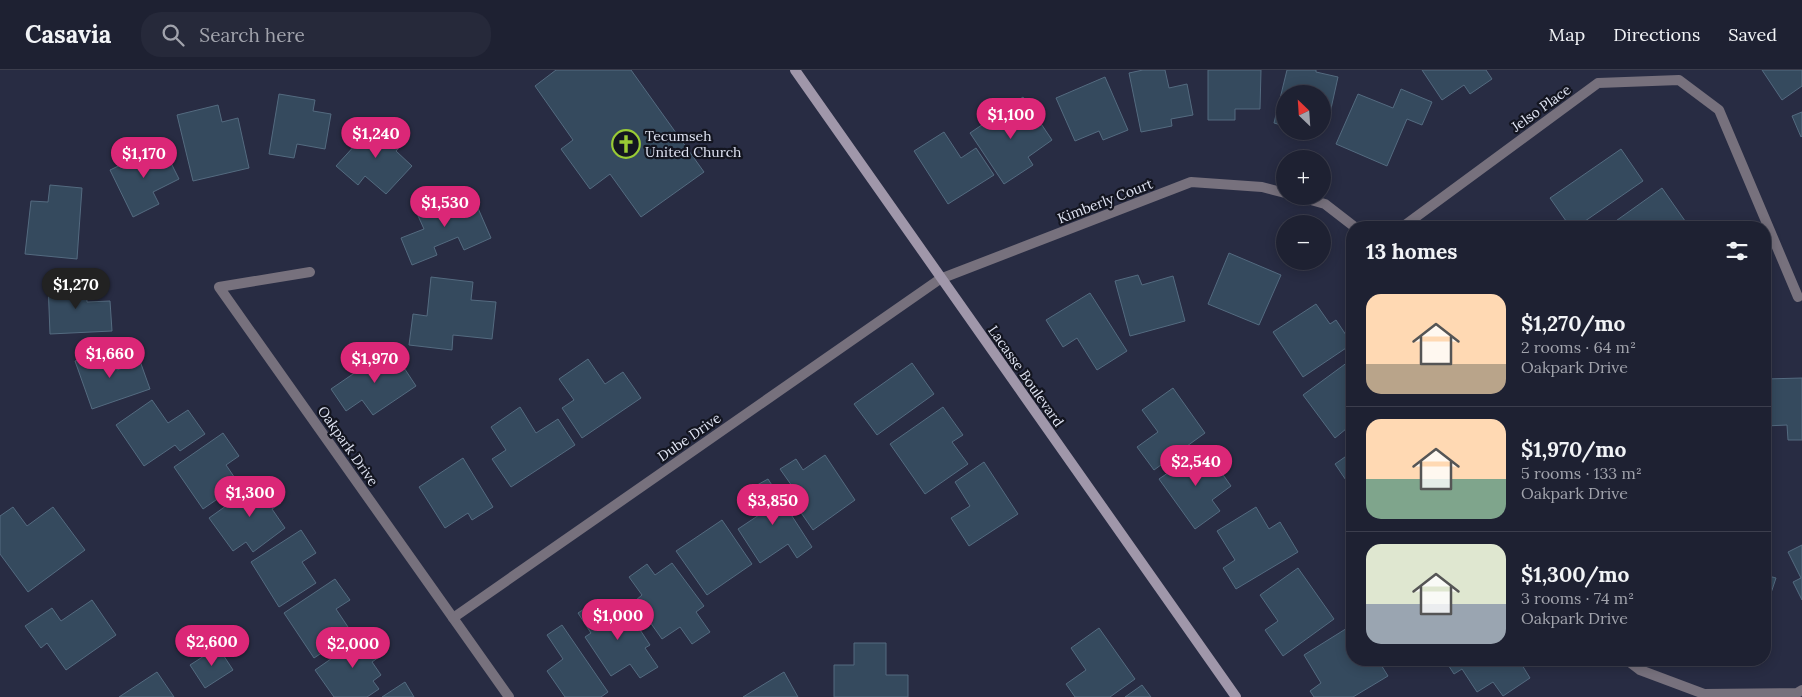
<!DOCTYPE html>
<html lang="en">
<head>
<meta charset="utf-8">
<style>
	body { margin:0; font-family:Lora,serif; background:#26293a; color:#f1f3f6; height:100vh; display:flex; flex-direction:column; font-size:19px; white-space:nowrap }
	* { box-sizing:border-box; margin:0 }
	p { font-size:16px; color:#a1a3ac }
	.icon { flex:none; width:28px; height:28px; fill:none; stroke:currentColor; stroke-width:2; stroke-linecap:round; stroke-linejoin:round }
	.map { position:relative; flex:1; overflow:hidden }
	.drawer { position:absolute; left:1346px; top:151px; width:425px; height:445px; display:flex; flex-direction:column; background:#1e2132; border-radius:20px; box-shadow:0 2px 12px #0003,0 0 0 1px #3c3e4d }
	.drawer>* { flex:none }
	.needle { width:32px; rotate:335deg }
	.fabs { position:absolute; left:1276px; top:15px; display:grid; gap:10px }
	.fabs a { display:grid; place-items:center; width:55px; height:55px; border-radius:50%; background:#1e2132; box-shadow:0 2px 12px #0003,0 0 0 1px #3c3e4d; font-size:25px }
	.price { position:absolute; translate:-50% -42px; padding:0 11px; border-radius:18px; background:#db2777; color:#fff; font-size:16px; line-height:32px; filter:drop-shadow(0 1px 2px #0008) }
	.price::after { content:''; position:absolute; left:50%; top:30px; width:15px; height:11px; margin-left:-8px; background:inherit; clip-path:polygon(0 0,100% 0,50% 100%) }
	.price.current { background:#222; color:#fff }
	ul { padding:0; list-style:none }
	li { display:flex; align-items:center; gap:15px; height:125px; padding:0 20px }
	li+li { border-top:1px solid #3c3e4d }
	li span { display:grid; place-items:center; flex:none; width:140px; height:100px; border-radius:15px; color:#555 }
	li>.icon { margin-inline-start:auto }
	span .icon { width:60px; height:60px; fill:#fffc; stroke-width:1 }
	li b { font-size:21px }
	h2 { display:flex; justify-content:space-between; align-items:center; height:60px; padding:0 20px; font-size:21px }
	header { display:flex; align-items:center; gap:30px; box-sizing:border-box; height:70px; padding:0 25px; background:#1e2132; border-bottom:1px solid #3c3e4d }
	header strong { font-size:24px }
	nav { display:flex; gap:28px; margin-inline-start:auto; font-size:18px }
	.search { width:350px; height:45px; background:#26293a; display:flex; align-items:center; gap:12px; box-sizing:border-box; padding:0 18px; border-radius:20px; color:#a1a3ac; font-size:19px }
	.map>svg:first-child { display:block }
</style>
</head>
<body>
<header>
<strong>Casavia</strong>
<div class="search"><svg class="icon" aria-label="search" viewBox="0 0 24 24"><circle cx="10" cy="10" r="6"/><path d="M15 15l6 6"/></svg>Search here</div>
<nav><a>Map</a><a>Directions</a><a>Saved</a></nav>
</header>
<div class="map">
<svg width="1802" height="627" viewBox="0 0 1802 627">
	<rect width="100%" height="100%" fill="#282c43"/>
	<g fill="#354a5e" stroke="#546b80">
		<polygon points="556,0 631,0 704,102 641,147 610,104 590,119 561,79 573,70 535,16"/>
		<polygon points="1143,0 1165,0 1169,18 1187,14 1193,45 1171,49 1172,56 1141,62 1129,3"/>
		<polygon points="1208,0 1261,0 1260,39 1235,39 1235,50 1208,50"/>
		<polygon points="1287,0 1316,0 1316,2 1338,7 1330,43 1322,42 1322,24 1285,24 1285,56 1274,53"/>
		<polygon points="1422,0 1486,0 1492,9 1470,24 1464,15 1442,30"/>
		<polygon points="1762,0 1802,0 1802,16 1782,30"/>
		<polygon points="1105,7 1128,60 1103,70 1099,61 1075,71 1056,28"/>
		<polygon points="1401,19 1432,32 1422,55 1407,49 1387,96 1336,74 1358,24 1393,38"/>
		<polygon points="279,24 315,30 313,41 331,44 325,79 297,74 294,88 269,84"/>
		<polygon points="1023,27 1052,70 1028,87 1033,95 1004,114 970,63"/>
		<polygon points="218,35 222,52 238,48 249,98 193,111 177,45"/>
		<polygon points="1802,42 1802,66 1801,67 1792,46"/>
		<polygon points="378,50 403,73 396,81 412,96 386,124 365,106 358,115 336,96"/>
		<polygon points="944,62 961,88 976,78 994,105 948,134 914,81"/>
		<polygon points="162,75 179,109 153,122 159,134 133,147 110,100"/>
		<polygon points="1621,79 1643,111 1575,158 1571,158 1550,128"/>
		<polygon points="50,115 82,118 77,189 25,184 31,131 48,132"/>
		<polygon points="1662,118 1690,158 1606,158"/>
		<polygon points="453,123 459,136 474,129 491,168 464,180 458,167 434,177 437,185 412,195 401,168 424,159 415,139"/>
		<polygon points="1229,183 1281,205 1259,255 1208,234"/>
		<polygon points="1138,205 1142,215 1173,206 1185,251 1130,266 1115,211"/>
		<polygon points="431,207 473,212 471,230 496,232 492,269 453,265 452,280 409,275 413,244 427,246"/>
		<polygon points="86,211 87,232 110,231 112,261 50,264 48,213"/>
		<polygon points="1090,223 1127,281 1097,300 1077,268 1063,277 1046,250"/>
		<polygon points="1316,234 1330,254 1336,250 1352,274 1303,307 1273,262"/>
		<polygon points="391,278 416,316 373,345 362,330 346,341 331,319"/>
		<polygon points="109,279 117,300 140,291 150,319 92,339 75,291"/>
		<polygon points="588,289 605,314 623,302 641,328 582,368 562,338 574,330 559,309"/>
		<polygon points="1352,289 1352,354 1335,368 1303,325"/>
		<polygon points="912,293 934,324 877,365 854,334"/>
		<polygon points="1802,308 1802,370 1788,370 1787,355 1765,356 1765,309"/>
		<polygon points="1173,318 1205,363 1154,400 1137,377 1158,362 1142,340"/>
		<polygon points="152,330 168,353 188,340 205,364 180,381 175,375 144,396 116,355"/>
		<polygon points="520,337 536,363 558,349 575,375 511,417 492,389 506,380 491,357"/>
		<polygon points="943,337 963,365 952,372 968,394 925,424 890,374"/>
		<polygon points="223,363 239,386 226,395 239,414 203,439 174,397"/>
		<polygon points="1204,378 1231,416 1212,430 1220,441 1195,459 1159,409"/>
		<polygon points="1352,382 1352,419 1335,394"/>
		<polygon points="825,385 855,430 813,460 786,421 792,416 780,399 796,389 803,400"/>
		<polygon points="463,388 493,437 472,450 468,443 445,458 419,417"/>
		<polygon points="984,392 1018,444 969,476 951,448 970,436 955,412"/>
		<polygon points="264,409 281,433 272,439 285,458 253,482 246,472 233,481 209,448"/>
		<polygon points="768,409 812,477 797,488 788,474 760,493 738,459 765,441 750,419"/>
		<polygon points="13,437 27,456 53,437 85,480 28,522 0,484 0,446"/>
		<polygon points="1256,437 1269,459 1280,452 1298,482 1236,519 1223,498 1235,490 1217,461"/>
		<polygon points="722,450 752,494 707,525 676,481"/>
		<polygon points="301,460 316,483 302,492 316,513 279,537 251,492"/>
		<polygon points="1802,475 1802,530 1793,512 1801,508 1788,482"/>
		<polygon points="672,493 704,536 696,542 710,562 692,574 680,557 662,569 635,531 642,525 629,507 647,494 655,505"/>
		<polygon points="1298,498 1334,549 1283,586 1265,560 1278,551 1260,525"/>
		<polygon points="1765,505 1776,508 1765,541"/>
		<polygon points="335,509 350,530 336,539 352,563 314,588 284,543"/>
		<polygon points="92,530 116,565 66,600 47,573 41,578 25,556 52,538 61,551"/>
		<polygon points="595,532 607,549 625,537 650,575 645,578 658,597 640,608 630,594 611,606 585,567 591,563 578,543"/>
		<polygon points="562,555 608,622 601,627 565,627 547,601 563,589 547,565"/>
		<polygon points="1352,555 1352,590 1378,590 1388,606 1353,627 1314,627 1310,621 1321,613 1304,585"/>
		<polygon points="1099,558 1135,609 1110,627 1075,627 1066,614 1086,600 1071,578"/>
		<polygon points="371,561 386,582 372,592 381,605 373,611 379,619 367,627 334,627 315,600"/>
		<polygon points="854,573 886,573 886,605 908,605 908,627 834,627 834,595 854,595"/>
		<polygon points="218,577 233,600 205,618 190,595"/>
		<polygon points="1445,590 1519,590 1530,608 1503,626 1493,612 1477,622 1462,599 1454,604"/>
		<polygon points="157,602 174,627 119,627"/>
		<polygon points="784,602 798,627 743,627"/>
		<polygon points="405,612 414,627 382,627"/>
		<polygon points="1142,615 1151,627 1125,627"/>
	</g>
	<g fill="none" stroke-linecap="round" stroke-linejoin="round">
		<g stroke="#77717d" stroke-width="10">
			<polyline points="1297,126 1325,134 1356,158"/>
			<polyline points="1401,158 1598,13 1679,10 1719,40 1798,227"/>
			<polyline points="310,202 219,217 509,627"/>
			<polyline points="453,548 940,209 1191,112 1262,117 1285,123"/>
			<polyline points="1627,590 1640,600 1704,624 1797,623 1802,620"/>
		</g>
		<polyline stroke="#a097aa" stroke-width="10" points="795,0 1236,627"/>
	</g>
	<defs>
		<symbol id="church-ring" viewBox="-11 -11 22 22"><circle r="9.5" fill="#131520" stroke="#99cb35" stroke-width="1.5"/><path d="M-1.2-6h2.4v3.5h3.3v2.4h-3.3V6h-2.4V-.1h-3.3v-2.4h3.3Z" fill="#99cb35"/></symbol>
	</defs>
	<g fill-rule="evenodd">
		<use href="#church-ring" x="610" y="58" width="32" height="32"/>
	</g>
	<g text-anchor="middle" stroke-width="4.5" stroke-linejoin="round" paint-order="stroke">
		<g font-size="14" fill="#e1e5f4" stroke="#131520">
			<text transform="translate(1541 38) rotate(-36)" y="5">Jelso Place</text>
			<text transform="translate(1105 131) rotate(-21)" y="5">Kimberly Court</text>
			<text transform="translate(1026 306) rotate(55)" y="5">Lacasse Boulevard</text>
			<text transform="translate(689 367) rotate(-35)" y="5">Dube Drive</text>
			<text transform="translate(348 376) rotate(55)" y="5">Oakpark Drive</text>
		</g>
		<g font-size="14" fill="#e1e5f4" stroke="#131520" text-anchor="start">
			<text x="645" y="71">Tecumseh<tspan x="645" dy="16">United Church</tspan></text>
		</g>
	</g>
</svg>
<div class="fabs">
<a><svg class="needle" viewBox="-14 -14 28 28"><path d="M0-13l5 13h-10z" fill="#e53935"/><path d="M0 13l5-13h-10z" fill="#a1a3ac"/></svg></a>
<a>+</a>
<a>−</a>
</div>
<b class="price" style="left:1011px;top:70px">$1,100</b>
<b class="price" style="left:376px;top:89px">$1,240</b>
<b class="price" style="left:144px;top:109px">$1,170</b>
<b class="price" style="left:445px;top:158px">$1,530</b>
<b class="price current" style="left:76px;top:240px">$1,270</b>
<b class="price" style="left:110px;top:309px">$1,660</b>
<b class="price" style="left:375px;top:314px">$1,970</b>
<b class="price" style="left:1196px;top:417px">$2,540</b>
<b class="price" style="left:250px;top:448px">$1,300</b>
<b class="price" style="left:773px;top:456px">$3,850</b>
<b class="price" style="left:618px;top:571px">$1,000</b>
<b class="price" style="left:212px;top:597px">$2,600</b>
<b class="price" style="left:353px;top:599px">$2,000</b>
<section class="drawer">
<h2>13 homes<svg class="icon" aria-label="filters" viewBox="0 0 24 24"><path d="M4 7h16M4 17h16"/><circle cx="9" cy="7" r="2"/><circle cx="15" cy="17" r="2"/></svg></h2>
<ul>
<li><span style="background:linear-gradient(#ffd9b3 70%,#b9a48a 0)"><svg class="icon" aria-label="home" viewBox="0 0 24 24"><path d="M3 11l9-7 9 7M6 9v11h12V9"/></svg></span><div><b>$1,270/mo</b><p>2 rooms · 64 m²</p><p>Oakpark Drive</p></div></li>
<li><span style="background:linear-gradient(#ffd9b3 60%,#7fa58c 0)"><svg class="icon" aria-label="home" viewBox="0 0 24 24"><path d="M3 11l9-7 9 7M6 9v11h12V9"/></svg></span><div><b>$1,970/mo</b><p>5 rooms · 133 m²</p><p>Oakpark Drive</p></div></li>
<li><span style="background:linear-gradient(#dfe7d0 60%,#9aa5b1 0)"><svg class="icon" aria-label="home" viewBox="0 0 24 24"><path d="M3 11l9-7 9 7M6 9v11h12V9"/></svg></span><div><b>$1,300/mo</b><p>3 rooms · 74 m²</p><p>Oakpark Drive</p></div></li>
</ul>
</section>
</div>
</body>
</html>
